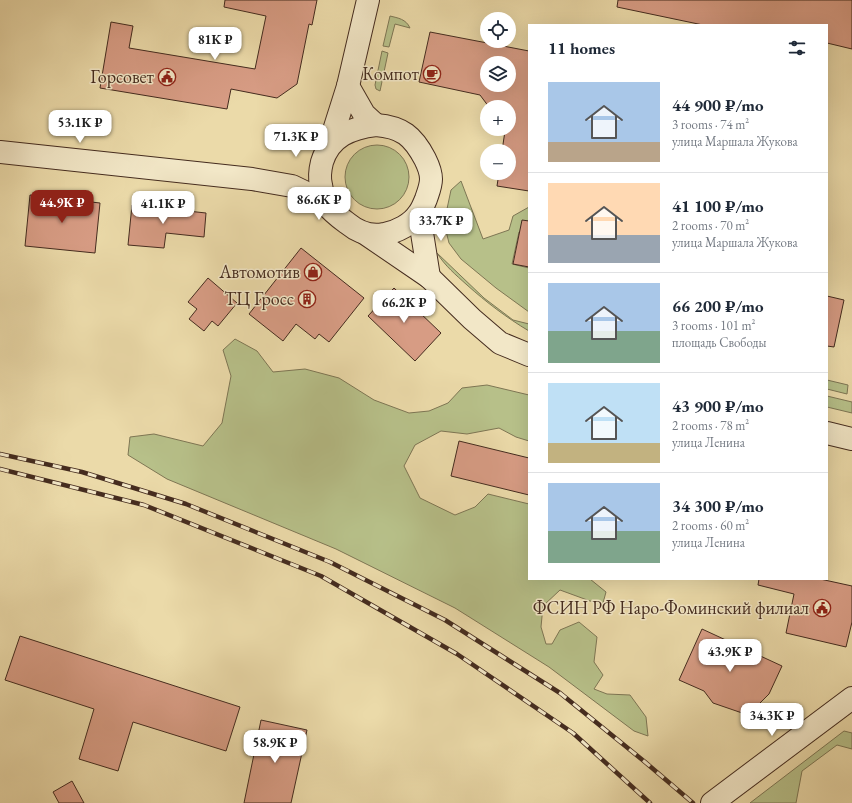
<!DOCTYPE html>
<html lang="en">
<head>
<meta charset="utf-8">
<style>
	body { margin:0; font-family:"EB Garamond",serif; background:#f2f2f3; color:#1f2937; height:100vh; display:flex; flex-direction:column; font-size:15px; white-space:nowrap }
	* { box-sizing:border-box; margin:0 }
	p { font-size:13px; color:#747a83 }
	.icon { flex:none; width:22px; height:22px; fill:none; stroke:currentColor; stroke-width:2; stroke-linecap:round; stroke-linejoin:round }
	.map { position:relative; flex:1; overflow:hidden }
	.details { position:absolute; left:528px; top:24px; width:300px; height:556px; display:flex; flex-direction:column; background:#fff; border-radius:0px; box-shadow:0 4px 16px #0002 }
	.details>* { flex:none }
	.buttons { position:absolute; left:480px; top:12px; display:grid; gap:8px }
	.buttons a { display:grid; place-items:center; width:36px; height:36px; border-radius:50%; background:#fff; box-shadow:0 4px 16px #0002; font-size:20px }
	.price { position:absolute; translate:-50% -34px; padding:0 9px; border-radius:8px; background:#fff; color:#222; font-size:13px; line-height:26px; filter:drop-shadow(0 1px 2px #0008) }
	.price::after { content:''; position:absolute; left:50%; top:24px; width:12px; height:9px; margin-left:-6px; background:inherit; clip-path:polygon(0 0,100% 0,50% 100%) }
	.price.on { background:#8f2418; color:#fff }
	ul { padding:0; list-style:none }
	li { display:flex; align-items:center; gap:12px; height:100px; padding:0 20px }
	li+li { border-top:1px solid #e0e1e3 }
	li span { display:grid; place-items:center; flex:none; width:112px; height:80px; border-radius:0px; color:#555 }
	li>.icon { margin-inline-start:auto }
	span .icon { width:48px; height:48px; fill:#fffc; stroke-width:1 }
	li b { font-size:17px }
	h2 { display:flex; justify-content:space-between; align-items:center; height:48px; padding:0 20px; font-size:17px }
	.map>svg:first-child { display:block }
</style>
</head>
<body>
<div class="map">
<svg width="852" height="803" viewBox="0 0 852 803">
	<rect width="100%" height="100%" fill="#ebdaa9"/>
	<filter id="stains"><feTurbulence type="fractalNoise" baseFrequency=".005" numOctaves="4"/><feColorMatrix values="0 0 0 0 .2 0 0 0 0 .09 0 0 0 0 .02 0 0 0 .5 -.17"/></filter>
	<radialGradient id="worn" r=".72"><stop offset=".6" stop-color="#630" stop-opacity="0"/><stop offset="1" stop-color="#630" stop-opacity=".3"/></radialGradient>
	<g fill="#b7c089" stroke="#7e7654">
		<path d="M390,16C398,18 406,19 410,28L395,24L389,47L383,46Z"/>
		<polygon points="382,51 388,53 380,91 376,89 375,85"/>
		<circle cx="377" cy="177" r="32"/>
		<polygon points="461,181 483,239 509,230 513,216 529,207 529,234 519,232 512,264 529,268 529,312 496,288 461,259 449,243 444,223 451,190"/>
		<path d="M437,253L484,298L513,320L529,324V331C507,318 486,302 467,285C456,275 445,266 437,253Z"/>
		<polygon points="235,339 257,351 273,372 305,369 339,378 374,400 409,413 429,411 448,403 462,388 487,385 529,395 529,441 516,437 499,428 467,434 441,431 415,445 404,466 420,498 455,515 475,507 488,494 529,504 529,579 590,579 606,592 603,603 590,601 560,590 543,606 541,627 546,644 552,644 560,630 579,622 597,637 594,662 603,675 594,689 607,694 630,695 646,717 648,736 634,731 549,667 455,608 336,549 167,479 128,455 130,437 154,434 203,446 222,423 231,376 223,350"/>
		<polygon points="827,380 848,385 847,394 827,389"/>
		<polygon points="827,396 852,402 852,413 827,407"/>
		<polygon points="844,731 852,733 852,749 837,745 802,771 796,803 750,803"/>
	</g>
	<g fill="#d79c84" stroke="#452c1f" fill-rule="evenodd">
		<polygon points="225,0 317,0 312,25 309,24 297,84 277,98 231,89 227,109 100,88 111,22 133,26 129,48 255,69 266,16 224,7"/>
		<polygon points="618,0 852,0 852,49 827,43 827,25 703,25 617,7"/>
		<path d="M430,32L529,51V191L497,186L499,173H509V151H502L505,131L504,129H509V107H489L480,95L419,82ZM487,63H509V85H487Z"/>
		<polygon points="30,195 100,203 95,253 25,246"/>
		<polygon points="132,205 206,213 204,237 166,233 164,248 128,245"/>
		<polygon points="522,220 529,221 529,267 513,264"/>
		<polygon points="301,248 364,298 329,342 319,334 315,339 296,324 283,341 249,314"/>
		<polygon points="208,278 237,303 218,326 212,321 204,331 189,319 197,309 188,302"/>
		<polygon points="394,288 441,333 415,361 368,316"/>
		<polygon points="827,296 844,300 834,347 827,346"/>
		<polygon points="459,441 529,458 529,495 451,476"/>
		<polygon points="759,579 820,579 852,586 852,622 846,647 786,633 794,594 758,585"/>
		<polygon points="702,629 782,666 769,694 748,715 713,703 704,691 679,680"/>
		<polygon points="20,636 240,707 226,751 133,722 118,771 79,759 94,709 5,680"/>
		<polygon points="261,720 307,730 291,803 244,803"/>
		<polygon points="72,781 84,803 59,803 53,792"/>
	</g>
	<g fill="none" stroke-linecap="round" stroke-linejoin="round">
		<defs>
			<g id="secondary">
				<polyline points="348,86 364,114 376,125"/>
				<path d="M376,125C402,127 413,136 425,159C428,165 431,172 431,179C431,186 428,193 426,199C424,204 422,209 419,213C412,224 397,232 384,234C370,237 358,232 347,223C340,218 331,211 325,203C323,198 322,190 321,185C319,177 320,170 322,162C330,136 351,128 376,125Z"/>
				<polyline points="329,146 348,86 368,0"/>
				<polyline points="0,152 252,179 292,186 325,202"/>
				<polyline points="419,214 429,277"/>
				<polyline points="366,234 429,277 472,319 500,343 529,355"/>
				<polyline points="827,433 852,439"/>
				<polyline points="712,803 852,698"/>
			</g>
		</defs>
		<use href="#secondary" stroke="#452c1f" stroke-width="24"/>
		<use href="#secondary" stroke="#f2e7c7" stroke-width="22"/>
		<defs>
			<g id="rail">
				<polyline points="0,454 82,472 186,504 330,562 445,620 560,693 645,762 693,803"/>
				<polyline points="0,469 144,505 321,576 457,654 573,733 650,803"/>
			</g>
		</defs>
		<use href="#rail" stroke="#452c1f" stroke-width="4.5"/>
		<use href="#rail" stroke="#f2e7c7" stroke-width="3" stroke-dasharray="9" stroke-linecap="butt"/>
	</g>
	<defs>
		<symbol id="cafe-ring" viewBox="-11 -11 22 22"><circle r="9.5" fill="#f2e7c7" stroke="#8f2418" stroke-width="1.5"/><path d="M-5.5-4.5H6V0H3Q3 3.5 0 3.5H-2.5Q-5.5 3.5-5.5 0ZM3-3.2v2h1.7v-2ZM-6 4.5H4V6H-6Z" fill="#8f2418"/></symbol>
		<symbol id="civic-ring" viewBox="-11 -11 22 22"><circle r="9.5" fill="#f2e7c7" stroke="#8f2418" stroke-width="1.5"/><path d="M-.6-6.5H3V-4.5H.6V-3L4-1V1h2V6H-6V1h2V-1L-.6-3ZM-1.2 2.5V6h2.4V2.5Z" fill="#8f2418"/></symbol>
		<symbol id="shop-ring" viewBox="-11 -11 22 22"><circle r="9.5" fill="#f2e7c7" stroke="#8f2418" stroke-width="1.5"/><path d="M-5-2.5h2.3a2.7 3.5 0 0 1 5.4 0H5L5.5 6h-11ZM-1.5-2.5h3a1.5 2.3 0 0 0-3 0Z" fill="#8f2418"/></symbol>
		<symbol id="building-ring" viewBox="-11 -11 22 22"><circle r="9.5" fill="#f2e7c7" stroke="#8f2418" stroke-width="1.5"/><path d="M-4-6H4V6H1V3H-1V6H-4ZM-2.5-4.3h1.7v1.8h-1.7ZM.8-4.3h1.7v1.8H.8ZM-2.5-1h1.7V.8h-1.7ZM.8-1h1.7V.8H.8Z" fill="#8f2418"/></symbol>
	</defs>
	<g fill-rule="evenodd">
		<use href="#cafe-ring" x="422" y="64" width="20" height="20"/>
		<use href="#civic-ring" x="157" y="67" width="20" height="20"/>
		<use href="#shop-ring" x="303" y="262" width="20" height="20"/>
		<use href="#building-ring" x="297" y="289" width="20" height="20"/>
		<use href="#civic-ring" x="812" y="598" width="20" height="20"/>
	</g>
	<g text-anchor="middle" stroke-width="3" stroke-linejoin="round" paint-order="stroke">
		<g font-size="18" fill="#452c1f" stroke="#f2e7c7" text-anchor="end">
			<text x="419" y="80">Компот</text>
			<text x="154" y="83">Горсовет</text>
			<text x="300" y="278">Автомотив</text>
			<text x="294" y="305">ТЦ Гросс</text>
			<text x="809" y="614">ФСИН РФ Наро-Фоминский филиал</text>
		</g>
	</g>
	<rect width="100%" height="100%" filter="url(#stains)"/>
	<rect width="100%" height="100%" fill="url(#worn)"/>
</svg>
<div class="buttons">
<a><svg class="icon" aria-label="locate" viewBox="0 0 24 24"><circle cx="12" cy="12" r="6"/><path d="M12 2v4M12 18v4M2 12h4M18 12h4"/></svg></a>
<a><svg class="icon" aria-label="layers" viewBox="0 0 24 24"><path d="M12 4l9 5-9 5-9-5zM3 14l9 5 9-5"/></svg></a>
<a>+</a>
<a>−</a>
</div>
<b class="price" style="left:215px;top:61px">81K ₽</b>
<b class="price" style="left:80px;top:144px">53.1K ₽</b>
<b class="price" style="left:296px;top:158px">71.3K ₽</b>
<b class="price" style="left:319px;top:221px">86.6K ₽</b>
<b class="price on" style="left:62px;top:224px">44.9K ₽</b>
<b class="price" style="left:163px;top:225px">41.1K ₽</b>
<b class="price" style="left:441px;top:242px">33.7K ₽</b>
<b class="price" style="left:404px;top:324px">66.2K ₽</b>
<b class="price" style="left:730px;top:673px">43.9K ₽</b>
<b class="price" style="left:772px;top:737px">34.3K ₽</b>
<b class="price" style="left:275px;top:764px">58.9K ₽</b>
<section class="details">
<h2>11 homes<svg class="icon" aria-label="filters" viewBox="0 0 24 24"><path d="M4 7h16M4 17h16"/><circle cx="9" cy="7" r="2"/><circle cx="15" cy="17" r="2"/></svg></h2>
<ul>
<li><span style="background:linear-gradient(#a9c7e8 75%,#b9a48a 0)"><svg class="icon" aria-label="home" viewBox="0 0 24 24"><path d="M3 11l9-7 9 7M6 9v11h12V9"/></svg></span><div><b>44 900 ₽/mo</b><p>3 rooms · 74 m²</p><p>улица Маршала Жукова</p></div></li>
<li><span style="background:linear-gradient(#ffd9b3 65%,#9aa5b1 0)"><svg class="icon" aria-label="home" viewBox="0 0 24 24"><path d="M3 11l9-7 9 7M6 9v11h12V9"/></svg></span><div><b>41 100 ₽/mo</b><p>2 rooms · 70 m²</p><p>улица Маршала Жукова</p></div></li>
<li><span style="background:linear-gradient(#a9c7e8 60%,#7fa58c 0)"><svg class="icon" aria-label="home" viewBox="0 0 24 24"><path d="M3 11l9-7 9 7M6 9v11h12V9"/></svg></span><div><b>66 200 ₽/mo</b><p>3 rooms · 101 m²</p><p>площадь Свободы</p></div></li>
<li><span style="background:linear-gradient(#bfe0f5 75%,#c2b280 0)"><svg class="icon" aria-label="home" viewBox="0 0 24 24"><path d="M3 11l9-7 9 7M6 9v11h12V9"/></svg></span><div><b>43 900 ₽/mo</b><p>2 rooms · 78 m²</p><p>улица Ленина</p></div></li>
<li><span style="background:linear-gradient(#a9c7e8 60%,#7fa58c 0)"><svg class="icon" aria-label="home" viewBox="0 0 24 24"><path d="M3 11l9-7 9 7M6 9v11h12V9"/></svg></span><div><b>34 300 ₽/mo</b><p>2 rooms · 60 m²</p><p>улица Ленина</p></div></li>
</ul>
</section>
</div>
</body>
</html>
